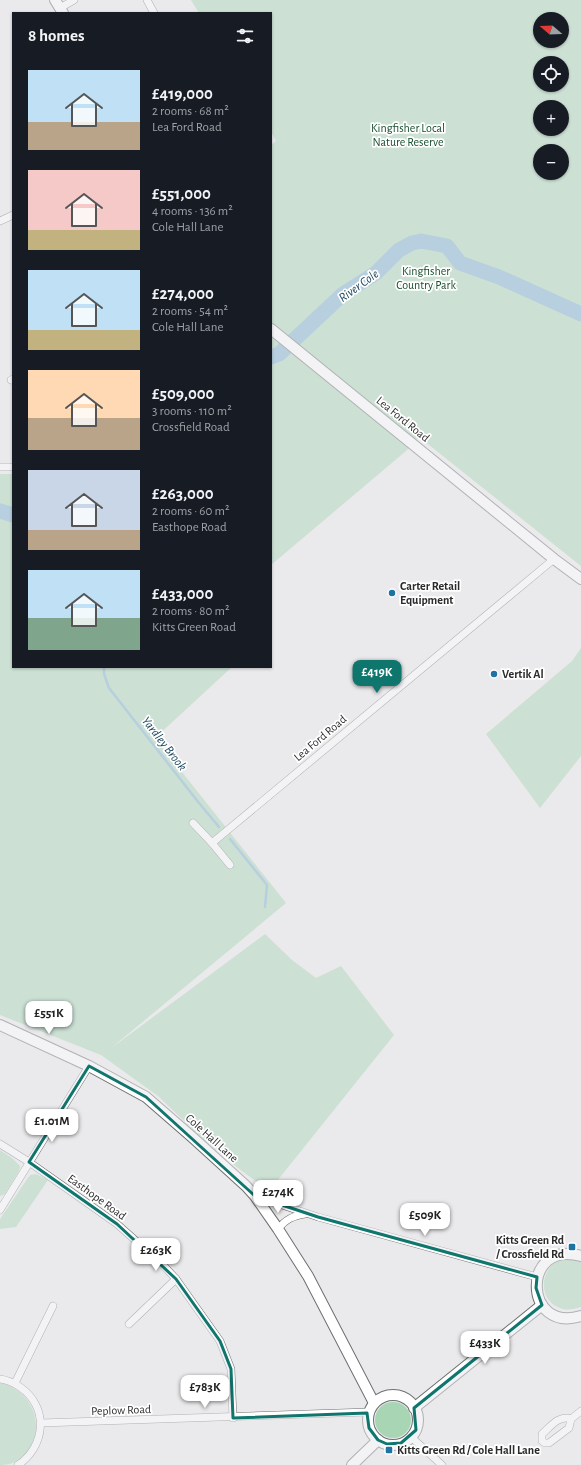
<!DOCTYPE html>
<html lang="en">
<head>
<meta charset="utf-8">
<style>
	body { margin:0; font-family:"Alegreya Sans",sans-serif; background:#242831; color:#f1f3f6; height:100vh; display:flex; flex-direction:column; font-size:15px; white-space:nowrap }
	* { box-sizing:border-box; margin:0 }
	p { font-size:13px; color:#9ea1a6 }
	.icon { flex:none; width:22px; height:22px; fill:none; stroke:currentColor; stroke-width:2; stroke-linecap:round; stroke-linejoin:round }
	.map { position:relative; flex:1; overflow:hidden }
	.drawer { position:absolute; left:12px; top:12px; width:260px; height:656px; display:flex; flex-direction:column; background:#171b24; border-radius:0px; box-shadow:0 1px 3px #0004 }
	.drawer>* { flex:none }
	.needle { width:26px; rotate:289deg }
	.fabs { position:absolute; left:533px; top:12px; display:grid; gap:8px }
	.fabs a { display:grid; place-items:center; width:36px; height:36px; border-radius:50%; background:#171b24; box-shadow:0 1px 3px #0004; font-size:20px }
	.price { position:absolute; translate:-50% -34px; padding:0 9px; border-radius:8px; background:#fff; color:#222; font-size:13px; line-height:26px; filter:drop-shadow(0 1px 2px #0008) }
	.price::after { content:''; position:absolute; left:50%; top:24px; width:12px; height:9px; margin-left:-6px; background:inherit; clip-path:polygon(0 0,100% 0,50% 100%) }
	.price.selected { background:#0f766e; color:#fff }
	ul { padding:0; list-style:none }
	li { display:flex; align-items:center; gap:12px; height:100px; padding:0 16px }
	li span { display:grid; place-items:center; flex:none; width:112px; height:80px; border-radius:0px; color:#555 }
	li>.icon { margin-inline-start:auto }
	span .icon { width:48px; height:48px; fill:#fffc; stroke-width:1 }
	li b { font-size:17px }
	h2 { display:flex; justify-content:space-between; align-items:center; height:48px; padding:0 16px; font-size:17px }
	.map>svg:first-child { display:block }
</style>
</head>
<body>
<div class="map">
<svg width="581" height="1465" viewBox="0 0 581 1465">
	<rect width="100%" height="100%" fill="#eaeaec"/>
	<g fill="#a8d6b5" fill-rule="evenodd">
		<path d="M191,0H581V566L419,437L406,451L271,565V145L276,141L271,132V13H199ZM540,19H562V41H540ZM540,63H562V85H540ZM540,107H562V129H540ZM540,151H562V173H540Z"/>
		<polygon points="0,474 13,474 13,667 232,667 155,738 286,903 110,1049 265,934 292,960 316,978 341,966 394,1035 269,1191 238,1168 204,1140 158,1096 101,1055 0,1015"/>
		<polygon points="581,648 581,756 540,808 486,734 572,661"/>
		<polygon points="0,1150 12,1158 20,1166 19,1171 5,1194 0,1196"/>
		<polygon points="36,1174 48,1180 16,1227 0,1229 0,1219 30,1175"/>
		<path d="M567,1259L578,1260L581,1262V1307C574,1309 567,1311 560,1308C540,1301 539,1274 555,1263C558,1260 563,1260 567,1259Z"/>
		<path d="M0,1383C49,1393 47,1465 0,1465Z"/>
		<circle cx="393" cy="1420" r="18"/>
	</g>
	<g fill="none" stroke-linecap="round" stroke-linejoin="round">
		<g stroke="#7aafcc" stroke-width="2.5">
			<polyline points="104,667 104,674 109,688 199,803 219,827"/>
			<polyline points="230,839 267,885 265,907"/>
		</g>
		<g stroke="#7aafcc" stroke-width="15">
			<polyline points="271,357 279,354 343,294 376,273 399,250 412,243 421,241 447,246 460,263 499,277 581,314"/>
			<polyline points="0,511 13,515"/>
		</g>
		<defs>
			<g id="street">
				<polyline points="147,0 154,13"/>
				<polyline points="60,8 74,0"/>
				<polyline points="0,221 13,215"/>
				<polyline points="11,380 13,379"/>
				<polyline points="0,467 13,467"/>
				<polyline points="193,823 212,843 230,865"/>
				<polyline points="212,843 554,559"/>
				<polyline points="0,1144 29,1162 117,1224 162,1264 176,1279 220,1341 231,1369 233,1418"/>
				<polyline points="255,1196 318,1217 537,1277"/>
				<polyline points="0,1210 89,1066"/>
				<path d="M278,1229C286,1219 293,1216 305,1214"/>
				<polyline points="129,1324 176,1279"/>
				<path d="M0,1379C7,1380 14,1383 20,1387C49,1407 46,1446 18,1465"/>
				<polyline points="15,1383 53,1306"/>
				<path d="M571,1419C560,1414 550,1427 542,1434V1441L545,1443H549L569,1428L571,1419L581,1411"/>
				<polyline points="41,1423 369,1412"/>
				<polyline points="411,1437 442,1465"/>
			</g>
			<g id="secondary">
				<polyline points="55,0 63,13"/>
				<polyline points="271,329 554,559 581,579"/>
				<polyline points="0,1025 89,1066 146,1097 192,1137 246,1186 255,1196 278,1229 308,1276 374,1403"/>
				<path d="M581,1256C521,1239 523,1334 581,1316"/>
				<circle cx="393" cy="1420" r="25"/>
				<polyline points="414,1408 542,1305"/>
				<polyline points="352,1465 378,1440"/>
			</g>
		</defs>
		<use href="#street" stroke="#6e6f70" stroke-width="8"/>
		<use href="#secondary" stroke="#6e6f70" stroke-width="12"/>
		<use href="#street" stroke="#fff" stroke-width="7"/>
		<use href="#secondary" stroke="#fff" stroke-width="10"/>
	</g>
	<path d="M0 0H581V1465H0ZM89,1066L146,1097L255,1196L318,1217L537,1277L536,1288L542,1305L414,1408L416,1430L401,1443L387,1444L378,1440L369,1428L367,1413L233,1418L231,1369L220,1341L176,1279L117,1224L29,1162Z" fill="#eaeaec" fill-opacity=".55" fill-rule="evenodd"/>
	<path fill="none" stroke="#0f766e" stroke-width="3" stroke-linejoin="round" d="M89,1066L146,1097L255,1196L318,1217L537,1277L536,1288L542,1305L414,1408L416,1430L401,1443L387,1444L378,1440L369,1428L367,1413L233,1418L231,1369L220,1341L176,1279L117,1224L29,1162Z"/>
	<g fill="#1e73a3" stroke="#fff" stroke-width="1.5">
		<circle cx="392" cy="593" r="4"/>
		<circle cx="494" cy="674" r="4"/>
		<rect x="568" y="1243" width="8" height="8" rx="2"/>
		<rect x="385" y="1446" width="8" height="8" rx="2"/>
	</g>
	<g text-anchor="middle" stroke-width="3.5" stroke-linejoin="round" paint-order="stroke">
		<g font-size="12" fill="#174e2d" stroke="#fff">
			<text x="408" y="132">Kingfisher Local<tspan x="408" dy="14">Nature Reserve</tspan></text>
			<text x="426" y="275">Kingfisher<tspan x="426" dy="14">Country Park</tspan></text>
		</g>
		<g font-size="12" fill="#2b2b2c" stroke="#fff">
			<text transform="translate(403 419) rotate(39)" y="4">Lea Ford Road</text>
			<text transform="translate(320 738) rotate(-40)" y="4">Lea Ford Road</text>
			<text transform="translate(212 1138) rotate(42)" y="4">Cole Hall Lane</text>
			<text transform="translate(97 1197) rotate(36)" y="4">Easthope Road</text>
			<text transform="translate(121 1410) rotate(-2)" y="4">Peplow Road</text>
		</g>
		<g font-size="12" font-weight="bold" fill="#2b2b2c" stroke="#fff" text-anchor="start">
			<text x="400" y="590">Carter Retail<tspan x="400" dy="14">Equipment</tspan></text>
			<text x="502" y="678">Vertik Al</text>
			<text x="564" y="1244" text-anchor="end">Kitts Green Rd<tspan x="564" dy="14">/ Crossfield Rd</tspan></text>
			<text x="397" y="1454">Kitts Green Rd / Cole Hall Lane</text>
		</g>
		<g font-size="13" font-style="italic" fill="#1a465b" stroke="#fff">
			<text transform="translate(358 285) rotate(-36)" y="5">River Cole</text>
			<text transform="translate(165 743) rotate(52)" y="5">Yardley Brook</text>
		</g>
	</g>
</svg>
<div class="fabs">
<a><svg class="needle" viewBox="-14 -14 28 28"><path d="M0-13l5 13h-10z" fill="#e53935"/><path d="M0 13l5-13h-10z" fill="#9ea1a6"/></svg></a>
<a><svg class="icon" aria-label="locate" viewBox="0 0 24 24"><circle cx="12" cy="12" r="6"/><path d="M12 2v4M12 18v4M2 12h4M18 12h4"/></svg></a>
<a>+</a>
<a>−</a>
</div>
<b class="price selected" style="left:377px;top:694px">£419K</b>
<b class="price" style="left:49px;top:1035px">£551K</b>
<b class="price" style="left:52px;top:1143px">£1.01M</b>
<b class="price" style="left:278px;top:1214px">£274K</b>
<b class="price" style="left:425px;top:1237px">£509K</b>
<b class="price" style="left:156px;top:1272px">£263K</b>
<b class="price" style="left:485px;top:1365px">£433K</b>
<b class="price" style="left:205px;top:1409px">£783K</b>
<section class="drawer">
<h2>8 homes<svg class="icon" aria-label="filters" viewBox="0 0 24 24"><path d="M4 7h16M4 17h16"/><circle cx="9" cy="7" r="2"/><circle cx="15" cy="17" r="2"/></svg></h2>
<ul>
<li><span style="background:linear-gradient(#bfe0f5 65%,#b9a48a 0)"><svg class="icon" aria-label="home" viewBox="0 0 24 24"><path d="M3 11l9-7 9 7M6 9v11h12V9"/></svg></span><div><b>£419,000</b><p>2 rooms · 68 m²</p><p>Lea Ford Road</p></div></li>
<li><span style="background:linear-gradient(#f6c9c9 75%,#c2b280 0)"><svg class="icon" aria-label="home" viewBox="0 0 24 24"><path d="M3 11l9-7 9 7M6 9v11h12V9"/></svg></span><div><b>£551,000</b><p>4 rooms · 136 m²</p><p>Cole Hall Lane</p></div></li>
<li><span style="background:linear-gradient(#bfe0f5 75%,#c2b280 0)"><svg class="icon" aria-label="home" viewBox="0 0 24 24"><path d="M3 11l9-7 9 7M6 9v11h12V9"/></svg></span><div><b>£274,000</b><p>2 rooms · 54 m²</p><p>Cole Hall Lane</p></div></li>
<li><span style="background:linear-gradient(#ffd9b3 60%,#b9a48a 0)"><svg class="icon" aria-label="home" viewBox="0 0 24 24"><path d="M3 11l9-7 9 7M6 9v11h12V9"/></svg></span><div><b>£509,000</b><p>3 rooms · 110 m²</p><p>Crossfield Road</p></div></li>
<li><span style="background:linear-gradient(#c9d6e8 75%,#b9a48a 0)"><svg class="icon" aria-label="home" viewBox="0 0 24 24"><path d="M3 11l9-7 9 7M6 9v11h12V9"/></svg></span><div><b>£263,000</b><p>2 rooms · 60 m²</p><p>Easthope Road</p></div></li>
<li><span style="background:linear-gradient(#bfe0f5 60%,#7fa58c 0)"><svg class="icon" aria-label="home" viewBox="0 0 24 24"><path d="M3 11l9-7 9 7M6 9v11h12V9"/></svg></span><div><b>£433,000</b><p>2 rooms · 80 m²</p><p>Kitts Green Road</p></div></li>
</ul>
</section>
</div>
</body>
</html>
